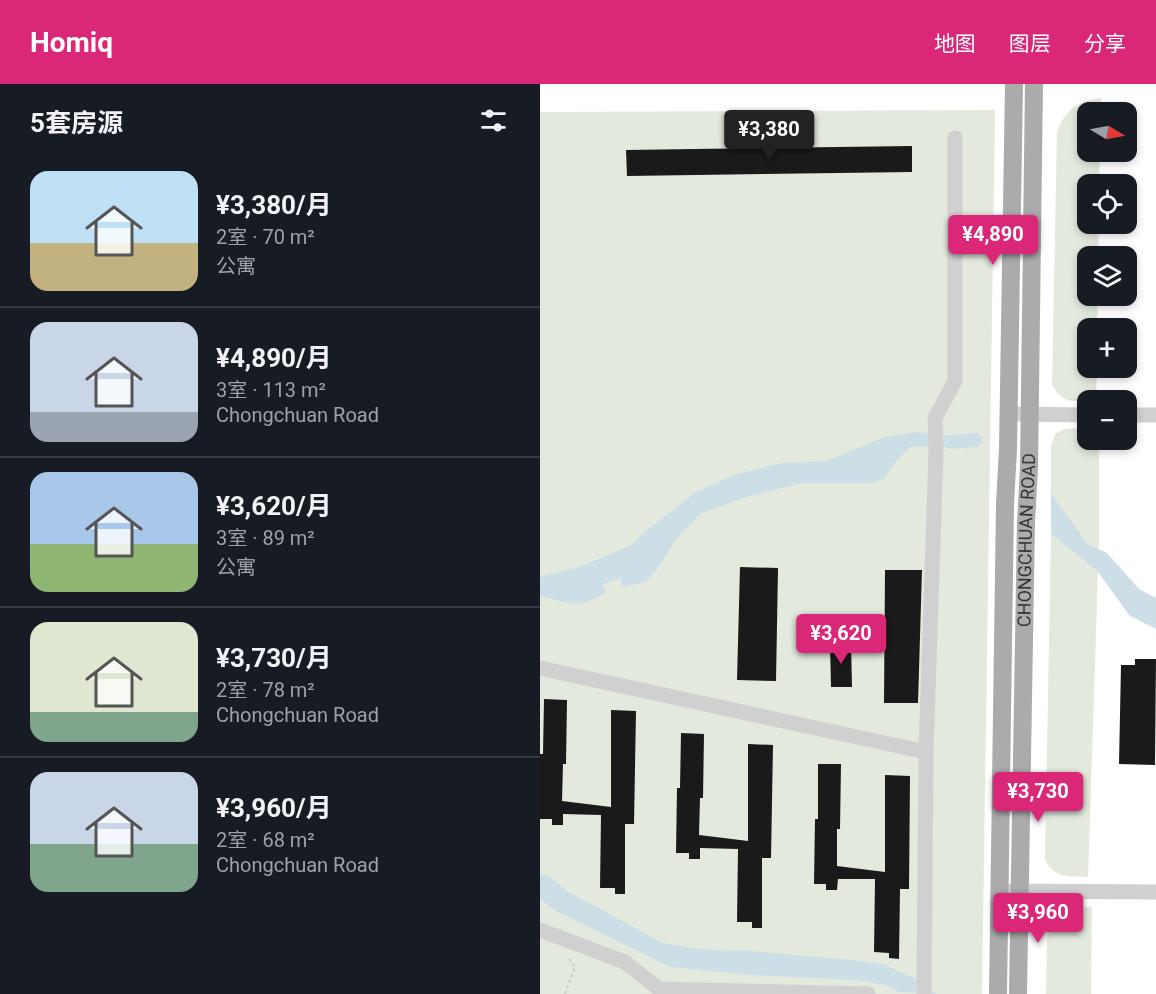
<!DOCTYPE html>
<html lang="zh">
<head>
<meta charset="utf-8">
<style>
	body { margin:0; font-family:Roboto,"Noto Sans SC",sans-serif; background:#20242c; color:#f1f3f6; height:100vh; display:flex; flex-direction:column; font-size:22px; white-space:nowrap }
	* { box-sizing:border-box; margin:0 }
	p { font-size:20px; color:#9ea1a6 }
	.icon { flex:none; width:33px; height:33px; fill:none; stroke:currentColor; stroke-width:2; stroke-linecap:round; stroke-linejoin:round }
	.map { position:relative; flex:1; overflow:hidden }
	.drawer { display:flex; flex-direction:column; background:#171b24; width:540px }
	.drawer>* { flex:none }
	.needle { width:39px; rotate:100deg }
	.controls { position:absolute; left:537px; top:18px; display:grid; gap:12px }
	.controls a { display:grid; place-items:center; width:60px; height:60px; border-radius:12px; background:#171b24; box-shadow:0 3px 9px #0003; font-size:30px }
	.price { position:absolute; translate:-50% -51px; padding:0 14px; border-radius:6px; background:#db2777; color:#fff; font-size:20px; line-height:39px; filter:drop-shadow(0 2px 3px #0008) }
	.price::after { content:''; position:absolute; left:50%; top:36px; width:18px; height:14px; margin-left:-9px; background:inherit; clip-path:polygon(0 0,100% 0,50% 100%) }
	.price.active { background:#222; color:#fff }
	ul { padding:0; list-style:none }
	li { display:flex; align-items:center; gap:18px; height:150px; padding:0 30px }
	li+li { border-top:2px solid #363941 }
	li span { display:grid; place-items:center; flex:none; width:168px; height:120px; border-radius:18px; color:#555 }
	li>.icon { margin-inline-start:auto }
	span .icon { width:72px; height:72px; fill:#fffc; stroke-width:1 }
	li b { font-size:26px }
	h2 { display:flex; justify-content:space-between; align-items:center; height:72px; padding:0 30px; font-size:26px }
	header { display:flex; align-items:center; gap:36px; box-sizing:border-box; height:84px; padding:0 30px; background:#db2777; color:#fff }
	header strong { font-size:28px }
	nav { display:flex; gap:33px; margin-inline-start:auto; font-size:21px }
	main { display:flex; flex:1; min-height:0 }
	.map>svg:first-child { display:block }
</style>
</head>
<body>
<header>
<strong>Homiq</strong>
<nav><a>地图</a><a>图层</a><a>分享</a></nav>
</header>
<main>
<section class="drawer">
<h2>5套房源<svg class="icon" aria-label="filters" viewBox="0 0 24 24"><path d="M4 7h16M4 17h16"/><circle cx="9" cy="7" r="2"/><circle cx="15" cy="17" r="2"/></svg></h2>
<ul>
<li><span style="background:linear-gradient(#bfe0f5 60%,#c2b280 0)"><svg class="icon" aria-label="home" viewBox="0 0 24 24"><path d="M3 11l9-7 9 7M6 9v11h12V9"/></svg></span><div><b>¥3,380/月</b><p>2室 · 70 m²</p><p>公寓</p></div></li>
<li><span style="background:linear-gradient(#c9d6e8 75%,#9aa5b1 0)"><svg class="icon" aria-label="home" viewBox="0 0 24 24"><path d="M3 11l9-7 9 7M6 9v11h12V9"/></svg></span><div><b>¥4,890/月</b><p>3室 · 113 m²</p><p>Chongchuan Road</p></div></li>
<li><span style="background:linear-gradient(#a9c7e8 60%,#8fb573 0)"><svg class="icon" aria-label="home" viewBox="0 0 24 24"><path d="M3 11l9-7 9 7M6 9v11h12V9"/></svg></span><div><b>¥3,620/月</b><p>3室 · 89 m²</p><p>公寓</p></div></li>
<li><span style="background:linear-gradient(#dfe7d0 75%,#7fa58c 0)"><svg class="icon" aria-label="home" viewBox="0 0 24 24"><path d="M3 11l9-7 9 7M6 9v11h12V9"/></svg></span><div><b>¥3,730/月</b><p>2室 · 78 m²</p><p>Chongchuan Road</p></div></li>
<li><span style="background:linear-gradient(#c9d6e8 60%,#7fa58c 0)"><svg class="icon" aria-label="home" viewBox="0 0 24 24"><path d="M3 11l9-7 9 7M6 9v11h12V9"/></svg></span><div><b>¥3,960/月</b><p>2室 · 68 m²</p><p>Chongchuan Road</p></div></li>
</ul>
</section>
<div class="map">
<svg width="616" height="910" viewBox="0 0 616 910">
	<rect width="100%" height="100%" fill="#fff"/>
	<g fill="#e3e9dd">
		<path d="M561,14V28H548V68H560L559,100H548V140H559L558,172H548V212H558L557,244H548V284H557L556,316C536,317 524,322 512,301L517,48C526,25 537,17 561,14Z"/>
		<polygon points="455,26 442,910 0,910 0,28"/>
		<polygon points="547,344 548,356 559,356 559,465 548,460 511,409 511,362 515,350 524,345"/>
		<path d="M511,450L558,488L548,793C528,792 516,795 505,776Z"/>
		<polygon points="552,822 551,910 506,910 507,853 520,833 532,826"/>
	</g>
	<g fill="#ccdfe7">
		<path d="M377,348L413,352L429,356L428,365C410,361 389,363 370,363L356,377L344,395L332,399H263L210,412L161,429L137,454L117,485L106,498L82,503L81,494L63,500L66,508C37,527 31,519 0,512V493L39,483L90,462L107,446L155,409L193,391L241,379L286,377L345,353Z"/>
		<polygon points="511,409 548,460 567,469 599,505 616,514 616,545 590,532 558,488 511,450"/>
		<polygon points="0,790 9,792 27,807 123,859 157,865 212,867 303,875 343,880 374,894 397,910 359,908 346,901 314,896 209,891 130,883 16,827 0,815"/>
	</g>
	<g fill="none" stroke-linecap="round" stroke-linejoin="round">
		<polyline stroke="#ccdfe7" stroke-width="14" points="411,358 435,356"/>
	</g>
	<g fill="#1a1a1a">
		<polygon points="372,62 372,88 87,92 86,66"/>
		<polygon points="200,483 238,484 236,597 197,596"/>
		<polygon points="345,486 382,486 378,619 344,619"/>
		<polygon points="290,559 311,559 312,603 291,603"/>
		<polygon points="595,575 616,575 615,681 579,680 581,581 595,581"/>
		<polygon points="4,615 27,616 26,680 23,680 22,717 71,723 71,626 96,627 94,740 85,740 85,810 75,810 75,804 60,804 61,731 23,730 23,741 12,741 12,735 0,735 0,670 3,670"/>
		<polygon points="141,649 164,650 163,714 160,714 159,751 208,757 208,660 233,661 231,774 222,774 222,844 212,844 212,838 197,838 198,765 160,764 160,775 149,775 149,769 136,769 137,704 140,704"/>
		<polygon points="278,680 301,680 300,745 297,745 297,782 345,788 345,691 370,692 369,805 360,805 359,875 349,874 349,869 334,868 335,795 298,795 297,806 286,806 286,800 274,800 275,735 278,735"/>
	</g>
	<g fill="none" stroke-linecap="round" stroke-linejoin="round">
		<polyline stroke="#cacaca" stroke-width="2" stroke-dasharray="3 3" stroke-linecap="butt" points="25,910 35,883 27,872"/>
		<g stroke="#d0d0d0" stroke-width="15">
			<polyline points="468,330 548,331"/>
			<polyline points="586,331 616,331"/>
			<polyline points="0,584 386,668"/>
			<polyline points="468,807 616,808"/>
			<polyline points="0,846 85,878 119,905 328,910"/>
			<polyline points="384,910 386,668 396,368 395,334 415,297 415,54"/>
		</g>
		<g stroke="#ababab" stroke-width="18">
			<polyline points="458,910 465,420 468,365 474,0"/>
			<path id="s1" d="M478,910L486,438L489,384L494,0"/>
		</g>
	</g>
	<g text-anchor="middle" stroke-width="6" stroke-linejoin="round" paint-order="stroke">
		<g font-size="18" fill="#333" stroke="#fff">
			<text dy="6" stroke="none"><textPath href="#s1" startOffset="454">CHONGCHUAN ROAD</textPath></text>
		</g>
	</g>
</svg>
<div class="controls">
<a><svg class="needle" viewBox="-14 -14 28 28"><path d="M0-13l5 13h-10z" fill="#e53935"/><path d="M0 13l5-13h-10z" fill="#9ea1a6"/></svg></a>
<a><svg class="icon" aria-label="locate" viewBox="0 0 24 24"><circle cx="12" cy="12" r="6"/><path d="M12 2v4M12 18v4M2 12h4M18 12h4"/></svg></a>
<a><svg class="icon" aria-label="layers" viewBox="0 0 24 24"><path d="M12 4l9 5-9 5-9-5zM3 14l9 5 9-5"/></svg></a>
<a>+</a>
<a>−</a>
</div>
<b class="price active" style="left:229px;top:77px">¥3,380</b>
<b class="price" style="left:453px;top:182px">¥4,890</b>
<b class="price" style="left:301px;top:581px">¥3,620</b>
<b class="price" style="left:498px;top:739px">¥3,730</b>
<b class="price" style="left:498px;top:860px">¥3,960</b>
</div>
</main>
</body>
</html>
